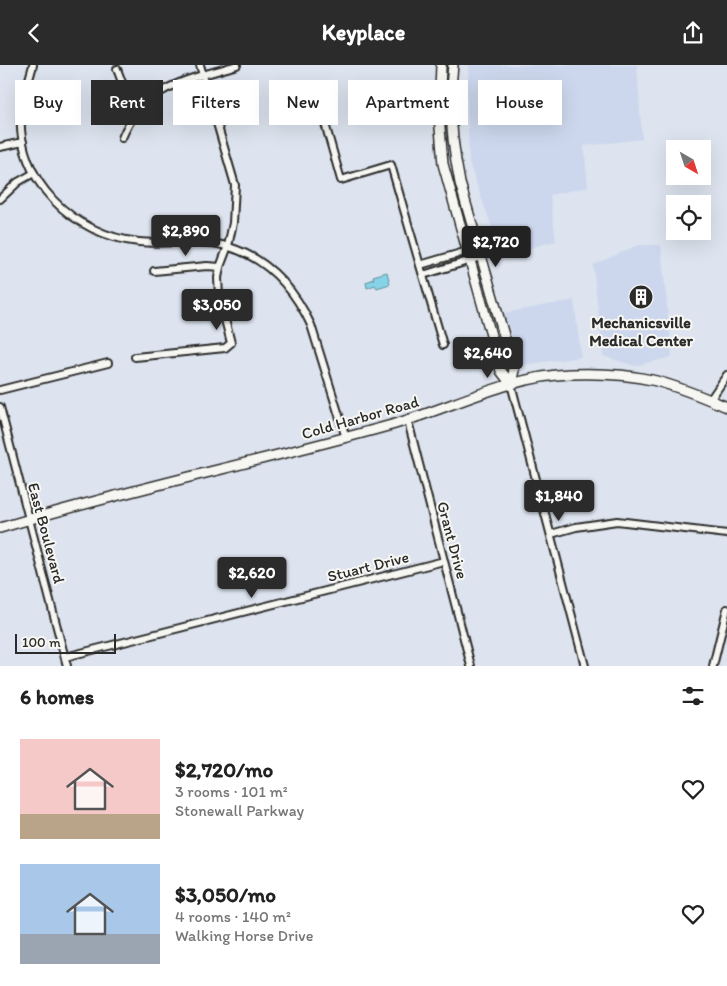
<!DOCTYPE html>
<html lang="en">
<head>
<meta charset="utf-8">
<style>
	body { margin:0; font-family:Itim,sans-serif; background:#f6f6f6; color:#222; height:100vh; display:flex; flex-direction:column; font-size:19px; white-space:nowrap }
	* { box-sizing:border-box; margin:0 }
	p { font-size:16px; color:#767676 }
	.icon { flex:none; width:28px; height:28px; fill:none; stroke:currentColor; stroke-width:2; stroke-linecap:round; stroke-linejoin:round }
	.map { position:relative; height:601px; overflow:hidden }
	.details { display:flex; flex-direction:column; background:#fff; flex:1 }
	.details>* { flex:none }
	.top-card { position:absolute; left:15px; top:15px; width:698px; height:45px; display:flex; gap:10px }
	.needle { width:32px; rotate:141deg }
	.tools { position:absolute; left:666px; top:75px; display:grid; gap:10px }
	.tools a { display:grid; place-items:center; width:45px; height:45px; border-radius:0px; background:#fff; box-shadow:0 5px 20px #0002; font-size:25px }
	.scale { position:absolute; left:15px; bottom:12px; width:101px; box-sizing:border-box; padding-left:5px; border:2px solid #2b2b2b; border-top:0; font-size:14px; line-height:18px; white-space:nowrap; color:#2b2b2b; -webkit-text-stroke:4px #f6f6f2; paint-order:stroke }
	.price { position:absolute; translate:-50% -42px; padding:0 11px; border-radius:5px; background:#2b2b2b; color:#fff; font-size:16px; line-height:32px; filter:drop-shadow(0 1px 2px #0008) }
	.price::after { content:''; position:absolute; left:50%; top:30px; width:15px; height:11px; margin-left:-8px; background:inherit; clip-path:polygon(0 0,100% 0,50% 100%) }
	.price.current { background:#222; color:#fff }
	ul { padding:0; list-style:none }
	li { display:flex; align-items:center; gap:15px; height:125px; padding:0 20px }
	li span { display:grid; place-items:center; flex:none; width:140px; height:100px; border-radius:0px; color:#555 }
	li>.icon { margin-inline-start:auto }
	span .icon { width:60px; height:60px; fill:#fffc; stroke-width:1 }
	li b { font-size:21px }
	h2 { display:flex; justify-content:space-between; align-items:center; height:60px; padding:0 20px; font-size:21px }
	.tag { padding:0 18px; border-radius:0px; background:#fff; box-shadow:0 5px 20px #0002; font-size:18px; line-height:45px }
	.tag.current { background:#2b2b2b; color:#fff }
	header { display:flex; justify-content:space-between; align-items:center; height:65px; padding:0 20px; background:#2b2b2b; color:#fff; font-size:22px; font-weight:800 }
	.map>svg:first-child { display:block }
</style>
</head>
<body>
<header><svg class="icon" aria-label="back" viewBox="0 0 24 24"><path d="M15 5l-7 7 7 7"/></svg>Keyplace<svg class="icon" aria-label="share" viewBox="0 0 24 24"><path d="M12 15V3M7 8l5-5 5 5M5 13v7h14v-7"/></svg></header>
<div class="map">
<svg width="727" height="601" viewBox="0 0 727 601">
	<rect width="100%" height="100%" fill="#dde4ef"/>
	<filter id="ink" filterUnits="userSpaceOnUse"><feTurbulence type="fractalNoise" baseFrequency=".02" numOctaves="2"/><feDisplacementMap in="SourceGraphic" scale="10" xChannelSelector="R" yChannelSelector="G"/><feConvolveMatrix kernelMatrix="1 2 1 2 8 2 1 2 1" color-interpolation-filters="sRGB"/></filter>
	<g filter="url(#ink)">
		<g fill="#ccd7ed">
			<polygon points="469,0 637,0 642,74 584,81 588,122 550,130 556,176 502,190 469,98 467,24"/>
			<polygon points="638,180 661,180 672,292 635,301 603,291 593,200"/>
			<polygon points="574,235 581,292 522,300 504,248"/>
		</g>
		<polygon fill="#86d2e7" stroke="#628f9c" points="387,207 390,219 377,223 375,220 367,223 366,217 374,214 373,211"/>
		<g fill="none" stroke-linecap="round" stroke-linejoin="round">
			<defs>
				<g id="street">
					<path d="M33,0C29,16 23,31 21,48C16,116 74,170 139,177C169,180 199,172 229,182C268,194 294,224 311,260L346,373"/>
					<polyline points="117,4 126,28 139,44"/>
					<polyline points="322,48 341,115 391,100 443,280"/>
					<path d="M122,73C143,20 189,15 237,0"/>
					<polyline points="0,82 23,77"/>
					<polyline points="0,134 18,117 34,108"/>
					<polyline points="420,200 478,183"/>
					<polyline points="154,206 207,201 220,202"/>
					<polyline points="423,210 481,192"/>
					<polyline points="135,292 225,283 231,278 219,231 218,213 220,202 228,181 233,158 235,120 200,0"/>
					<polyline points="511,319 585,601"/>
					<polyline points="0,325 108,298"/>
					<polyline points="710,335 727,310"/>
					<polyline points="0,342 67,601"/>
					<polyline points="408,356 471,601"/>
					<polyline points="551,469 576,462 617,456 727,469"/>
					<polyline points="65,592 444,496"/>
					<polyline points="713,601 727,544"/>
				</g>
				<g id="secondary">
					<polyline points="441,0 439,51 443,99 501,306 511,319"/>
					<path d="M453,0C448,40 452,79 460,118L514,305L511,319"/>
					<path d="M0,463C128,424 259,397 388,361C447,345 508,311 570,309C597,308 625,309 652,315C678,321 703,332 727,342"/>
				</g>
			</defs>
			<use href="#street" stroke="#2b2b2b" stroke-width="10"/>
			<use href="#secondary" stroke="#2b2b2b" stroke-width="12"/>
			<use href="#street" stroke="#f6f6f2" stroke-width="6"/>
			<use href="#secondary" stroke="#f6f6f2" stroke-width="9"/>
		</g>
	</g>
	<defs>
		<symbol id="building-disc" viewBox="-11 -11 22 22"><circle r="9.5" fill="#2b2b2b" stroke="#f6f6f2"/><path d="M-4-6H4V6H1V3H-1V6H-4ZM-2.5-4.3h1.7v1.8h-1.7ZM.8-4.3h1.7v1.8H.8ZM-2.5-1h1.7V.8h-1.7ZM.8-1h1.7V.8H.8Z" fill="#fff"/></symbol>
	</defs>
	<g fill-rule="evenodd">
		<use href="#building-disc" x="627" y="218" width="28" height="28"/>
	</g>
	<g text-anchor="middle" stroke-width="4" stroke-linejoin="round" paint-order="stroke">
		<g font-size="16" font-weight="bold" fill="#2b2b2b" stroke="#f6f6f2">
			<text x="641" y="263">Mechanicsville<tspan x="641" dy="18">Medical Center</tspan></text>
		</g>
		<g font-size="16" fill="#2b2b2b" stroke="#f6f6f2">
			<text transform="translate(360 352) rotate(-16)" y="6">Cold Harbor Road</text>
			<text transform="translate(47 468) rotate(75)" y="6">East Boulevard</text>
			<text transform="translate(453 475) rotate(75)" y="6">Grant Drive</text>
			<text transform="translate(368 501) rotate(-14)" y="6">Stuart Drive</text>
		</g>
	</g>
</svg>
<div class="tools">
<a><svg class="needle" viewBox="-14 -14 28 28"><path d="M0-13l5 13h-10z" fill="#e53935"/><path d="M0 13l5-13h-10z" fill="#767676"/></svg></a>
<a><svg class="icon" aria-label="locate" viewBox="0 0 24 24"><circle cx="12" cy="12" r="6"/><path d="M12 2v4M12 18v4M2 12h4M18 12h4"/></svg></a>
</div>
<div class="scale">100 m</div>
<b class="price" style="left:186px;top:192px">$2,890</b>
<b class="price current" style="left:496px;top:203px">$2,720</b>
<b class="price" style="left:217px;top:266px">$3,050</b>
<b class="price" style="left:488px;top:314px">$2,640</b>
<b class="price" style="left:559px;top:457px">$1,840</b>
<b class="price" style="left:252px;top:534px">$2,620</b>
<div class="top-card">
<a class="tag">Buy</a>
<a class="tag current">Rent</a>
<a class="tag">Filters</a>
<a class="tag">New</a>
<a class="tag">Apartment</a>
<a class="tag">House</a>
</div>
</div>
<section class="details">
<h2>6 homes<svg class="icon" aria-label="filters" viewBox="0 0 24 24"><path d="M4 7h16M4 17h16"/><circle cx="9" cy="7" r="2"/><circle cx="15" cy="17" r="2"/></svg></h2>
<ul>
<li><span style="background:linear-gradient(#f6c9c9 75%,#b9a48a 0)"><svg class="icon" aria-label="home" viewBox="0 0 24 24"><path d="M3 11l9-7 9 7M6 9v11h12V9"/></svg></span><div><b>$2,720/mo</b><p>3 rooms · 101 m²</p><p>Stonewall Parkway</p></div><svg class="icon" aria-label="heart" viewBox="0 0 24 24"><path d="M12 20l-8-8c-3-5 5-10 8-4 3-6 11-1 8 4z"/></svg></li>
<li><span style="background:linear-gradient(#a9c7e8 70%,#9aa5b1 0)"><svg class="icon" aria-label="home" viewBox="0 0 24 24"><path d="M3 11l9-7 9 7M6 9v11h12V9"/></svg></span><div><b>$3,050/mo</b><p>4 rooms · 140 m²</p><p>Walking Horse Drive</p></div><svg class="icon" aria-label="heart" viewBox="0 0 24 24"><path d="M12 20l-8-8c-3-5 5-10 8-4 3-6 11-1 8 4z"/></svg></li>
</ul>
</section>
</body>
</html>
